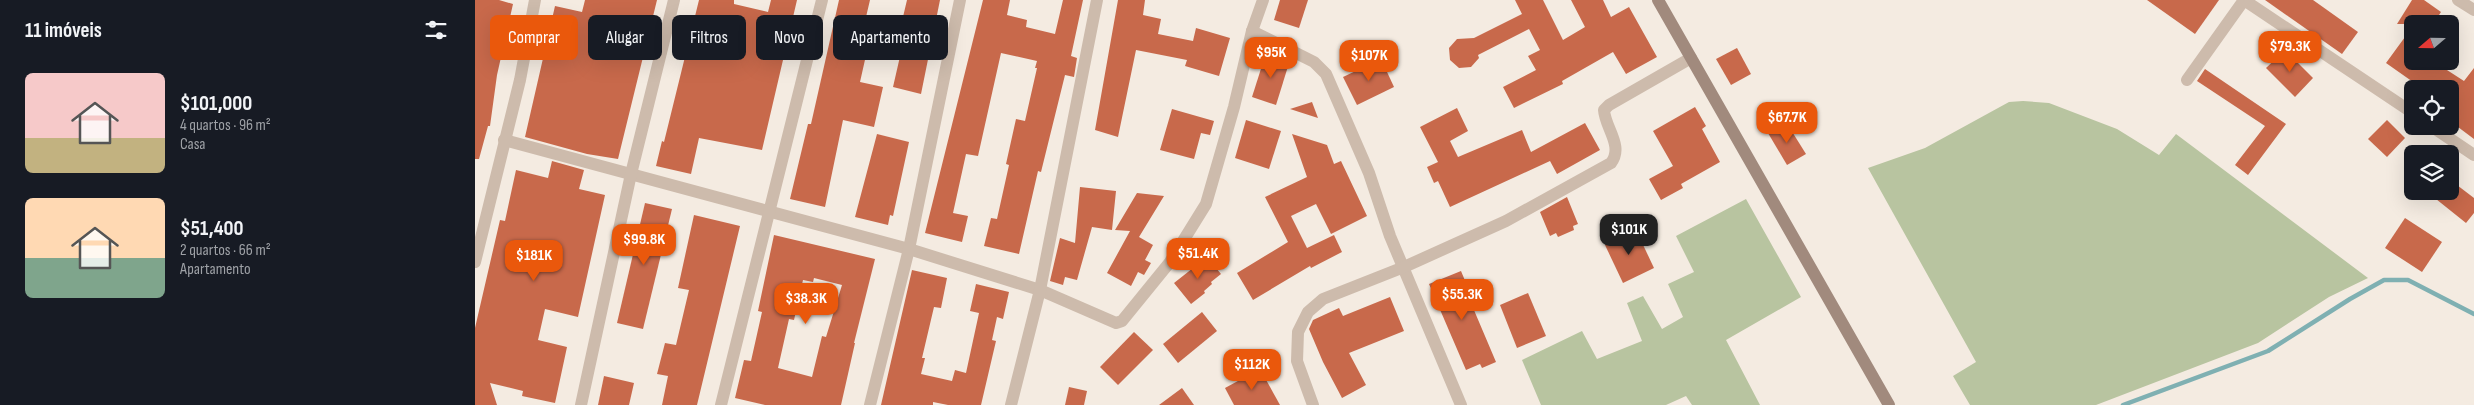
<!DOCTYPE html>
<html lang="pt">
<head>
<meta charset="utf-8">
<style>
	body { margin:0; font-family:"Sofia Sans Condensed",sans-serif; background:#20242c; color:#f1f3f6; height:100vh; display:flex; flex-direction:column; font-size:19px; white-space:nowrap }
	* { box-sizing:border-box; margin:0 }
	p { font-size:16px; color:#9ea1a6 }
	.icon { flex:none; width:28px; height:28px; fill:none; stroke:currentColor; stroke-width:2; stroke-linecap:round; stroke-linejoin:round }
	.map { position:relative; flex:1; overflow:hidden }
	.sheet { display:flex; flex-direction:column; background:#171b24; width:475px }
	.sheet>* { flex:none }
	.guide { position:absolute; left:15px; top:15px; width:475px; height:45px; display:flex; gap:10px }
	.needle { width:32px; rotate:250deg }
	.fabs { position:absolute; left:1929px; top:15px; display:grid; gap:10px }
	.fabs a { display:grid; place-items:center; width:55px; height:55px; border-radius:8px; background:#171b24; box-shadow:0 5px 20px #0002; font-size:25px }
	.price { position:absolute; translate:-50% -42px; padding:0 11px; border-radius:10px; background:#ea580c; color:#fff; font-size:16px; line-height:32px; filter:drop-shadow(0 1px 2px #0008) }
	.price::after { content:''; position:absolute; left:50%; top:30px; width:15px; height:11px; margin-left:-8px; background:inherit; clip-path:polygon(0 0,100% 0,50% 100%) }
	.price.on { background:#222; color:#fff }
	ul { padding:0; list-style:none }
	li { display:flex; align-items:center; gap:15px; height:125px; padding:0 25px }
	li span { display:grid; place-items:center; flex:none; width:140px; height:100px; border-radius:8px; color:#555 }
	li>.icon { margin-inline-start:auto }
	span .icon { width:60px; height:60px; fill:#fffc; stroke-width:1 }
	li b { font-size:21px }
	h2 { display:flex; justify-content:space-between; align-items:center; height:60px; padding:0 25px; font-size:21px }
	.pill { padding:0 18px; border-radius:8px; background:#171b24; box-shadow:0 5px 20px #0002; font-size:18px; line-height:45px }
	.pill.on { background:#ea580c; color:#fff }
	main { display:flex; flex:1; min-height:0 }
	.map>svg:first-child { display:block }
</style>
</head>
<body>
<main>
<section class="sheet">
<h2>11 imóveis<svg class="icon" aria-label="filters" viewBox="0 0 24 24"><path d="M4 7h16M4 17h16"/><circle cx="9" cy="7" r="2"/><circle cx="15" cy="17" r="2"/></svg></h2>
<ul>
<li><span style="background:linear-gradient(#f6c9c9 65%,#c2b280 0)"><svg class="icon" aria-label="home" viewBox="0 0 24 24"><path d="M3 11l9-7 9 7M6 9v11h12V9"/></svg></span><div><b>$101,000</b><p>4 quartos · 96 m²</p><p>Casa</p></div></li>
<li><span style="background:linear-gradient(#ffd9b3 60%,#7fa58c 0)"><svg class="icon" aria-label="home" viewBox="0 0 24 24"><path d="M3 11l9-7 9 7M6 9v11h12V9"/></svg></span><div><b>$51,400</b><p>2 quartos · 66 m²</p><p>Apartamento</p></div></li>
</ul>
</section>
<div class="map">
<svg width="1999" height="405" viewBox="0 0 1999 405">
	<rect width="100%" height="100%" fill="#f4ebe1"/>
	<g fill="#b8c4a0">
		<polygon points="1548,101 1574,103 1642,129 1684,155 1701,134 1893,278 1854,297 1783,343 1621,405 1495,405 1478,376 1501,362 1393,168 1450,148 1534,102"/>
		<polygon points="1271,199 1326,297 1251,340 1285,405 1217,405 1211,396 1191,405 1066,405 1047,360 1107,331 1122,359 1167,341 1152,303 1168,296 1187,329 1208,317 1193,284 1219,272 1201,236"/>
	</g>
	<g fill="none" stroke-linecap="round" stroke-linejoin="round">
		<polyline stroke="#7fb0b2" stroke-width="4.5" points="1648,405 1793,351 1875,299 1909,280 1933,280 1999,314"/>
	</g>
	<g fill="#c8694b" fill-rule="evenodd">
		<polygon points="0,0 24,0 38,4 22,75 15,126 13,126 4,159 0,159"/>
		<polygon points="110,0 182,0 143,159 112,154 50,137 80,6 107,12"/>
		<polygon points="224,0 259,0 259,4 293,12 296,0 322,0 287,150 224,138 216,174 181,166 187,141 189,142"/>
		<polygon points="364,0 395,0 391,17 396,19 391,41 394,42 385,82 408,87 399,127 368,120 350,207 315,199 333,124 336,124"/>
		<polygon points="432,0 465,0 446,94 418,87 429,39 423,38"/>
		<polygon points="508,0 535,0 532,15 552,20 551,27 580,34 588,0 608,0 596,56 602,58 599,77 590,75 566,172 563,171 544,254 509,246 516,218 522,219 534,165 531,164 541,119 550,121 562,68 560,68 562,61 526,53 503,156 491,154 478,213 493,216 487,242 450,233"/>
		<polygon points="643,0 670,0 668,15 686,19 683,34 718,41 721,28 755,38 744,76 710,66 712,60 661,50 643,137 620,130"/>
		<polygon points="805,0 833,0 824,28 799,20"/>
		<polygon points="1040,0 1068,0 1088,40 1110,27 1096,0 1128,0 1136,17 1154,7 1182,57 1151,74 1138,52 1087,81 1088,84 1039,108 1028,87 1061,70 1053,56 1065,50 1054,29 1003,55 1004,58 996,67 984,68 975,60 974,48 982,39 999,38 1047,14"/>
		<polygon points="1672,0 1744,0 1720,34"/>
		<polygon points="1790,0 1838,0 1883,32 1867,54"/>
		<polygon points="1937,0 1949,0 1966,12 1958,24 1922,24"/>
		<polygon points="1938,26 1938,61 1958,61 1989,81 1999,68 1999,139 1975,121 1975,89 1948,89 1911,63"/>
		<polygon points="1262,48 1276,74 1256,85 1241,59"/>
		<polygon points="1810,50 1838,78 1820,97 1791,68"/>
		<polygon points="791,53 815,60 801,105 777,97"/>
		<polygon points="906,59 919,87 882,105 868,77"/>
		<polygon points="1730,69 1811,124 1773,175 1760,165 1790,126 1722,81"/>
		<polygon points="837,102 843,118 815,109"/>
		<polygon points="1220,107 1231,126 1227,129 1245,162 1206,184 1208,188 1186,200 1174,179 1198,166 1178,131"/>
		<polygon points="982,108 993,131 975,141 983,157 1047,130 1056,152 1110,123 1125,150 1082,174 1075,161 975,207 963,181 959,183 952,167 963,162 945,127"/>
		<polygon points="697,109 739,121 735,135 726,133 719,159 685,150"/>
		<polygon points="771,120 806,131 794,169 760,158"/>
		<polygon points="1912,120 1930,138 1912,157 1893,139"/>
		<polygon points="1311,122 1331,154 1312,165 1293,133"/>
		<polygon points="402,134 434,142 418,216 415,215 413,225 380,217"/>
		<polygon points="817,134 852,145 859,164 866,161 892,216 856,234 841,204 816,216 832,248 859,235 867,252 836,268 835,266 778,300 762,273 813,242 790,197 832,177"/>
		<polygon points="77,161 109,170 104,189 130,195 103,317 70,309 63,340 92,347 80,403 47,396 48,391 15,383 22,405 0,405 0,328 25,220 30,221 41,170 73,178"/>
		<polygon points="1978,182 1999,198 1999,213 1991,223 1951,191 1975,191"/>
		<polygon points="605,187 641,191 637,230 617,227 602,280 590,277 588,285 575,281 585,238 600,243"/>
		<polygon points="662,193 689,196 664,237 678,245 670,260 676,263 669,275 663,272 656,286 632,273 655,231 640,230"/>
		<polygon points="1092,197 1103,224 1098,226 1099,230 1083,237 1081,233 1075,236 1065,212"/>
		<polygon points="170,203 197,209 168,329 142,323"/>
		<polygon points="219,215 265,226 222,405 187,405 193,376 182,374 190,343 201,345 214,290 203,288"/>
		<polygon points="1930,218 1967,242 1947,272 1910,248"/>
		<polygon points="1161,230 1179,268 1148,283 1130,245"/>
		<path d="M299,235L400,259L379,343H380L366,405H290L260,398L269,360L276,361L287,312L283,311ZM339,278L367,285L351,337L347,336L337,377L303,368L314,319L319,320L328,280L338,282Z"/>
		<polygon points="732,257 746,274 736,282 737,284 729,291 730,293 716,304 699,283"/>
		<polygon points="437,270 472,278 466,308 459,307 447,358 450,358 446,374 477,381 480,370 491,373 504,313 495,311 501,284 534,292 528,319 522,317 517,340 521,341 506,405 473,405 458,402 458,405 406,405"/>
		<polygon points="986,271 996,295 993,296 1021,362 1007,368 1005,364 991,370 954,284"/>
		<polygon points="1053,293 1071,336 1042,348 1025,305"/>
		<polygon points="915,297 929,331 874,353 891,385 867,398 848,362 834,329 838,320 864,308 868,316"/>
		<polygon points="727,312 742,331 703,363 688,344"/>
		<polygon points="659,332 678,350 643,385 625,367"/>
		<polygon points="785,369 805,405 759,405 750,388"/>
		<polygon points="129,376 159,383 154,405 123,405"/>
		<polygon points="594,387 612,391 609,405 590,405"/>
		<polygon points="707,388 719,405 684,405"/>
	</g>
	<g fill="none" stroke-linecap="round" stroke-linejoin="round">
		<g stroke="#cdbbac" stroke-width="12">
			<polyline points="1769,0 1938,113"/>
			<polyline points="1983,0 1999,10"/>
			<polyline points="777,31 839,62 851,74 894,173 915,236 986,405"/>
			<polyline points="1712,80 1769,0"/>
			<polyline points="1956,126 1999,155"/>
			<polyline points="29,140 434,249 565,290 641,323 647,321 695,262 731,204 759,107 777,31 788,0"/>
			<polyline points="0,262 45,80 60,0"/>
			<polyline points="106,405 156,174 199,0"/>
			<polyline points="246,405 347,0"/>
			<polyline points="395,405 434,249 485,0"/>
			<polyline points="536,405 565,290 622,0"/>
			<path d="M838,405L822,361L823,332L833,312L848,299L929,267L1031,221L1136,163C1149,146 1130,128 1129,110L1134,105L1216,58"/>
		</g>
		<polyline stroke="#a18a7d" stroke-width="12" points="1183,0 1414,405"/>
	</g>
</svg>
<div class="fabs">
<a><svg class="needle" viewBox="-14 -14 28 28"><path d="M0-13l5 13h-10z" fill="#e53935"/><path d="M0 13l5-13h-10z" fill="#9ea1a6"/></svg></a>
<a><svg class="icon" aria-label="locate" viewBox="0 0 24 24"><circle cx="12" cy="12" r="6"/><path d="M12 2v4M12 18v4M2 12h4M18 12h4"/></svg></a>
<a><svg class="icon" aria-label="layers" viewBox="0 0 24 24"><path d="M12 4l9 5-9 5-9-5zM3 14l9 5 9-5"/></svg></a>
</div>
<b class="price" style="left:1815px;top:73px">$79.3K</b>
<b class="price" style="left:796px;top:79px">$95K</b>
<b class="price" style="left:894px;top:82px">$107K</b>
<b class="price" style="left:1312px;top:144px">$67.7K</b>
<b class="price on" style="left:1154px;top:256px">$101K</b>
<b class="price" style="left:169px;top:266px">$99.8K</b>
<b class="price" style="left:723px;top:280px">$51.4K</b>
<b class="price" style="left:59px;top:282px">$181K</b>
<b class="price" style="left:987px;top:321px">$55.3K</b>
<b class="price" style="left:331px;top:325px">$38.3K</b>
<b class="price" style="left:777px;top:391px">$112K</b>
<div class="guide">
<a class="pill on">Comprar</a>
<a class="pill">Alugar</a>
<a class="pill">Filtros</a>
<a class="pill">Novo</a>
<a class="pill">Apartamento</a>
</div>
</div>
</main>
</body>
</html>
